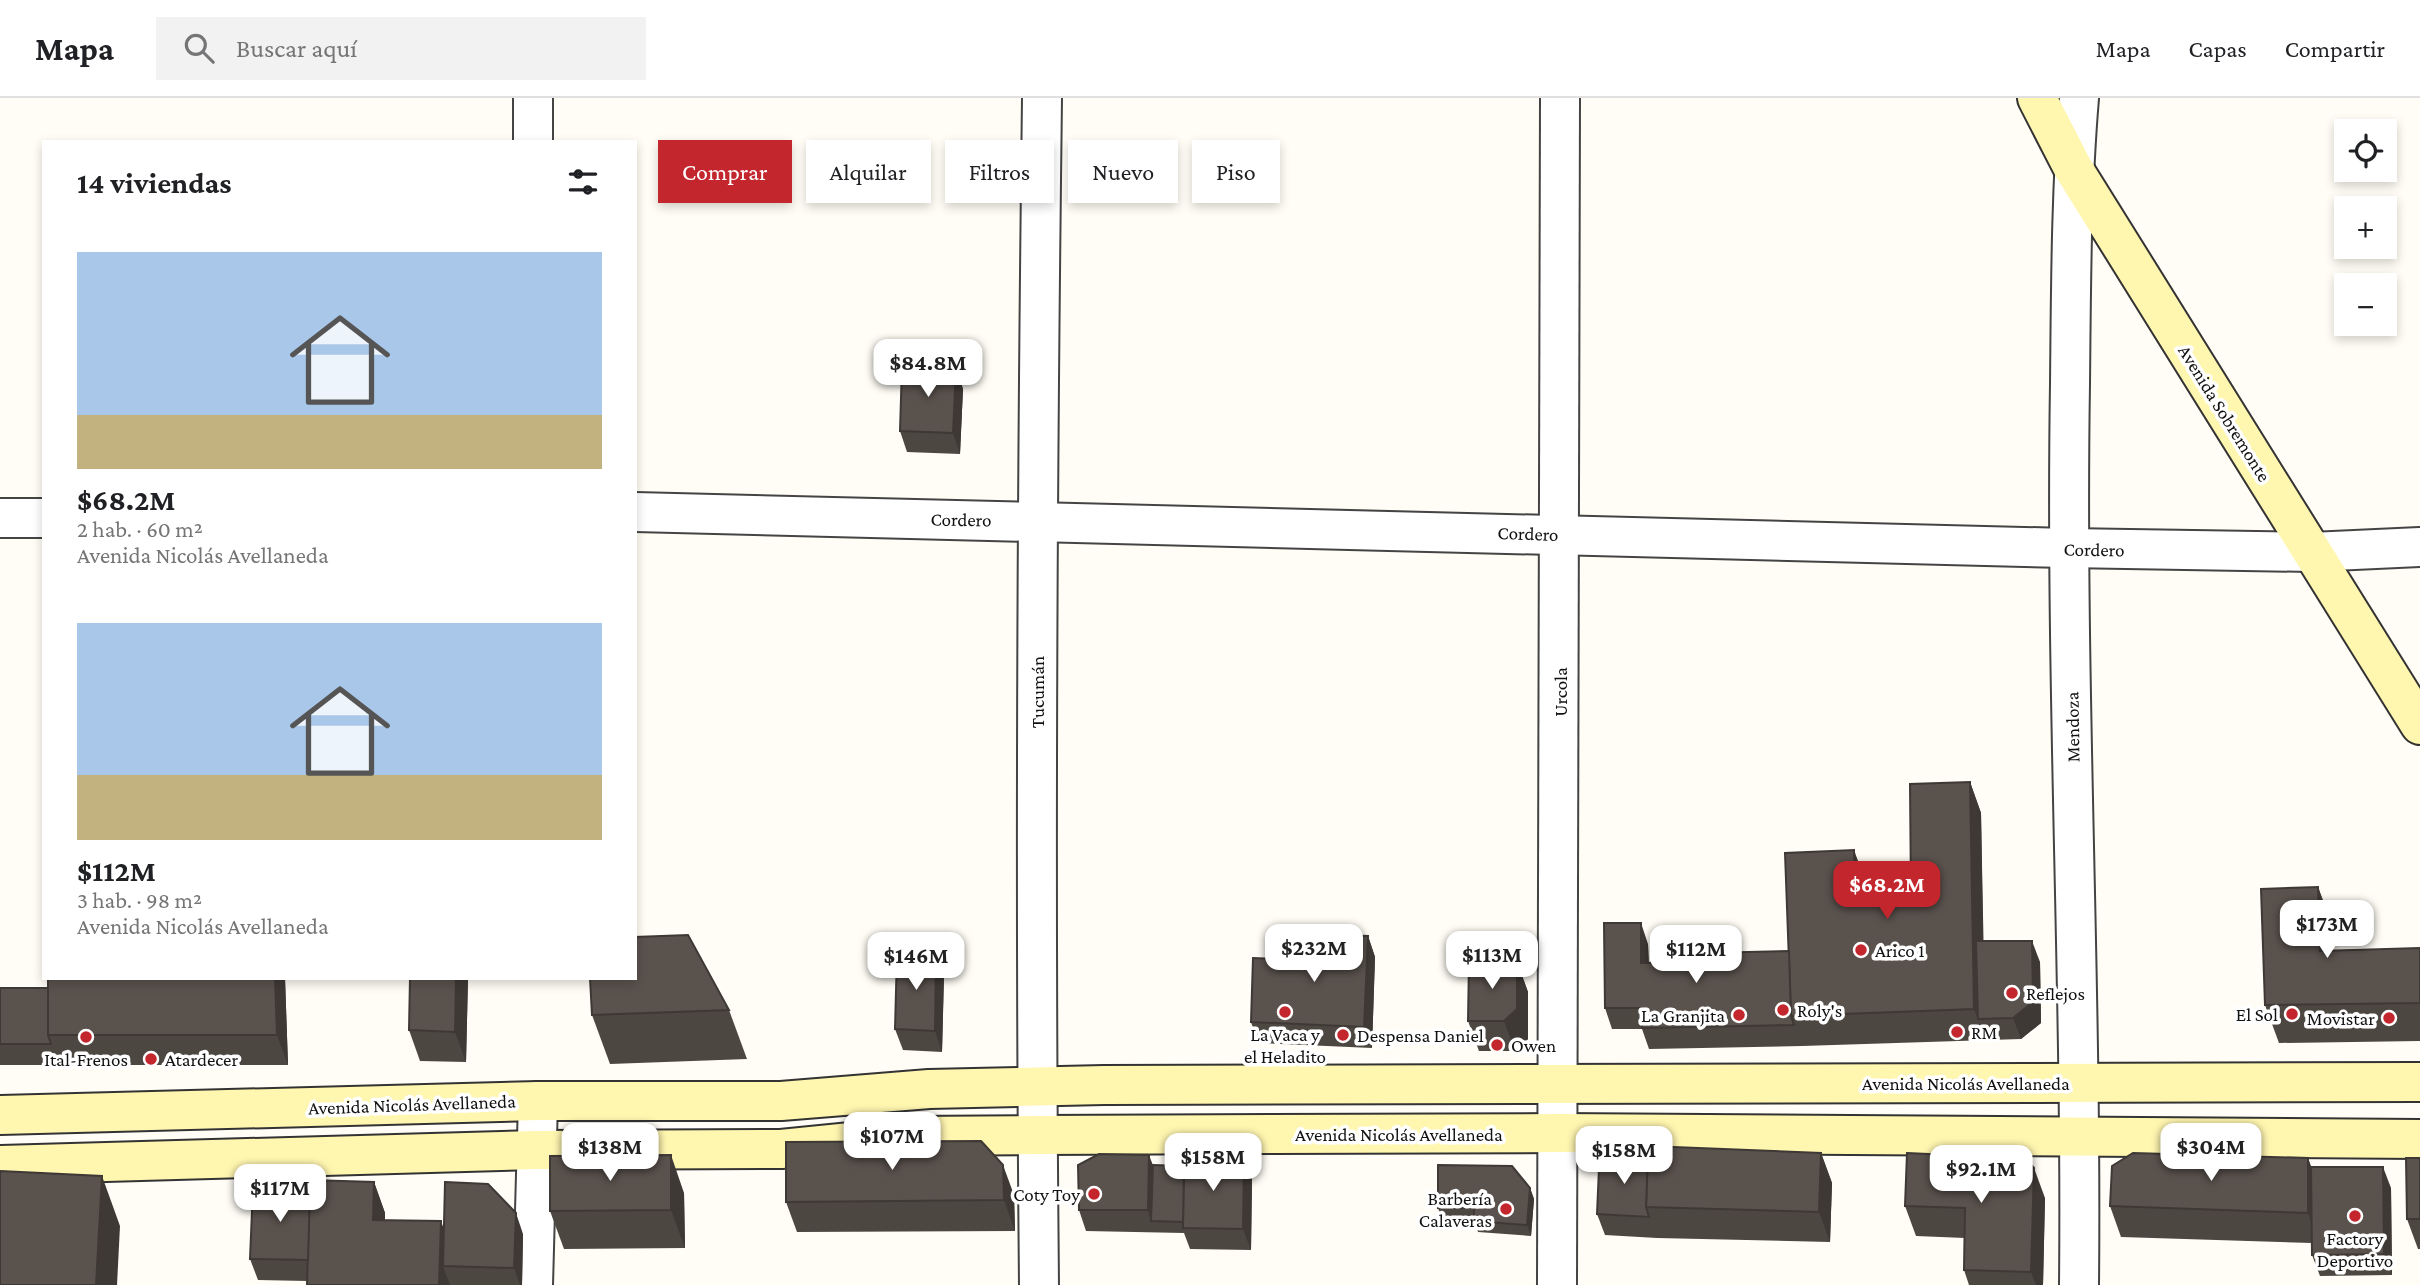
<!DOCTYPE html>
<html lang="es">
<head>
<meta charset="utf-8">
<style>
	body { margin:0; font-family:"Crimson Pro",serif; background:#f2f2f2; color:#202124; height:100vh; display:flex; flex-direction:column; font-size:26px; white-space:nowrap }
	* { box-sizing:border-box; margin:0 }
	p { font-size:23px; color:#757577 }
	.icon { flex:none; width:38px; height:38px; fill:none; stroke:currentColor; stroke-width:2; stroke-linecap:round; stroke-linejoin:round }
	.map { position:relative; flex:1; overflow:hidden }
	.panel { position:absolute; left:42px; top:42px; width:595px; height:840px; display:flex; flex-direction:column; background:#fff; border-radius:0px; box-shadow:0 4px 10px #0003 }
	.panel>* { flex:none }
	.guide { position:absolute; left:658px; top:42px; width:665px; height:63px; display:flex; gap:14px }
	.controls { position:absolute; left:2334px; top:21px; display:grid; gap:14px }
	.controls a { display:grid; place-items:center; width:63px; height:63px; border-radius:0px; background:#fff; box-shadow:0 4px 10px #0003; font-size:35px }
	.price { position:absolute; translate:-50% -60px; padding:0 16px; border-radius:14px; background:#fff; color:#222; font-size:23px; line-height:46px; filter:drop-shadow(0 2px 4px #0008) }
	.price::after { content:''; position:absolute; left:50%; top:42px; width:21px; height:16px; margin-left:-10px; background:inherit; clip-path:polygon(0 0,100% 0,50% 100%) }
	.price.selected { background:#c4262e; color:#fff }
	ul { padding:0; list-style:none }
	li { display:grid; align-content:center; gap:14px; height:371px; padding:0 35px }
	li span { display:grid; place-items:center; height:217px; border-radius:0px; color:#555 }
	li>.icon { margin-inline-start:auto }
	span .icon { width:126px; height:126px; fill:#fffc; stroke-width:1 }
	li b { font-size:30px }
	h2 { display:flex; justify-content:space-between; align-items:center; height:84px; padding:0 35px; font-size:30px }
	.pill { padding:0 24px; border-radius:0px; background:#fff; box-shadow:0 4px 10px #0003; font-size:24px; line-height:63px }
	.pill.selected { background:#c4262e; color:#fff }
	header { display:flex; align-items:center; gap:42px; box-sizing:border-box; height:98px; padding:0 35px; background:#fff; border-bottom:2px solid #e0e0e0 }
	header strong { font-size:33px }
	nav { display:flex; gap:38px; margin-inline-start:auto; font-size:24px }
	.search { width:490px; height:63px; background:#f2f2f2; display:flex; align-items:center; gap:18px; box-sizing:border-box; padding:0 24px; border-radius:0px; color:#757577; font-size:26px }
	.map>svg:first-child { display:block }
</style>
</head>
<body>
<header>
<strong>Mapa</strong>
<div class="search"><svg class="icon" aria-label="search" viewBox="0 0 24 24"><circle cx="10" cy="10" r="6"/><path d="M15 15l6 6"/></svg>Buscar aquí</div>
<nav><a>Mapa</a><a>Capas</a><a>Compartir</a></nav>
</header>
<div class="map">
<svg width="2420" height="1187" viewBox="0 0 2420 1187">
	<rect width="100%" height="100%" fill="#fffdf5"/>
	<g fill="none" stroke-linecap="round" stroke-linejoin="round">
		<defs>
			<g id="minor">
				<polyline points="533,0 533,44"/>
				<polyline points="635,414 2067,450 2311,454 2420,449"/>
				<polyline points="0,420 44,420"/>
				<polyline points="533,1187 538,1003"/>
				<path d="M1039,1187C1035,791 1037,396 1042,0"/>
				<polyline points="1557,1187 1560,0"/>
				<path d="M2079,1187C2082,887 2065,587 2070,286C2071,191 2071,95 2079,0"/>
			</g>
			<g id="secondary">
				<polyline points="2037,0 2073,70 2420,627"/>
				<polyline points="0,1017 538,1003 781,1003 929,991 1104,987 2420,984"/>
				<polyline points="0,1067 537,1052 781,1051 911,1038 1038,1037 1559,1035 2420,1041"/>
			</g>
		</defs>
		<use href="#minor" stroke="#444" stroke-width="42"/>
		<use href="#secondary" stroke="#333" stroke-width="42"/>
		<use href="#minor" stroke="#fff" stroke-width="38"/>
		<use href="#secondary" stroke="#fff6b0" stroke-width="38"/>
	</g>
	<g fill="#4d4742">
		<polygon points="956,270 963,291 960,356 907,354 900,333"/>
		<polygon points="1970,684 1981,715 1983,843 2040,864 2041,925 2021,941 1802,948 1649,951 1642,931 1612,931 1605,910 1648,846 1649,865 1705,864 1789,853 1865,782 1865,799 1911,797"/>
		<polygon points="2318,789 2332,827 2333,852 2420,850 2420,943 2279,945 2265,907"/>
		<polygon points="1368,838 1375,859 1372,950 1258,945 1251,924 1304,862"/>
		<polygon points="936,856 944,877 942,954 903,952 895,931"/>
		<polygon points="1517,864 1528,894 1528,941 1515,953 1479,953 1468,923"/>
		<polygon points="285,880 288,967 0,967 0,890 48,890"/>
		<polygon points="468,880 466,964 420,963 409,932"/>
		<polygon points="729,912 747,961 610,966 592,917"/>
		<polygon points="1821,1055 1832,1085 1830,1144 1657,1140 1605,1137 1597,1116 1648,1057"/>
		<polygon points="2308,1060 2311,1069 2391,1090 2392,1177 2320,1178 2312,1157 2312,1145 2121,1139 2110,1108"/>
		<polygon points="2420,1060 2420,1151 2418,1151 2407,1121"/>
		<polygon points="1153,1067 1252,1081 1251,1152 1190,1151 1184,1135 1086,1133 1079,1112"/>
		<polygon points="1954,1071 2045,1100 2043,1187 1969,1187 1964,1172 1965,1140 1916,1138 1905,1108"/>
		<polygon points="374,1084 385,1115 385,1122 444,1132 523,1136 522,1187 307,1187 307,1183 258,1182 250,1161 310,1091"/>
		<polygon points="1530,1090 1534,1101 1531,1138 1478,1134 1474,1121 1442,1121 1438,1110"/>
		<polygon points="684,1095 685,1150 564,1151 550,1113"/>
		<polygon points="1014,1097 1015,1133 797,1134 786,1104"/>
	</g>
	<g fill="#3f3936">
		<polygon points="956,270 963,291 960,356 953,335"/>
		<polygon points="1970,684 1981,715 1985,920 1978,921 1974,911"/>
		<polygon points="1854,752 1865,782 1866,829 1855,799"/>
		<polygon points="2318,789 2332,827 2334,891 2320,853"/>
		<polygon points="1641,825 1648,846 1649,886 1641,865"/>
		<polygon points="1368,838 1375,859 1372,950 1364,929"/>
		<polygon points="2032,843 2040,864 2041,925 2021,941 2013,920"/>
		<polygon points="936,856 944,877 942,954 935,933"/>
		<polygon points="1517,864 1528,894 1528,941 1515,953 1504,923"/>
		<polygon points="275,880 285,880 288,967 277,937"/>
		<polygon points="456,880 468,880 466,964 455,934"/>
		<polygon points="1821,1055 1832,1085 1830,1144 1819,1114"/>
		<polygon points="671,1057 684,1095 685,1150 671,1112"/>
		<polygon points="1149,1057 1157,1078 1151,1123 1148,1112"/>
		<polygon points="1949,1057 1960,1087 1949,1071"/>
		<polygon points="1244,1060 1252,1081 1251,1152 1243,1131"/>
		<polygon points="2308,1060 2319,1090 2319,1145 2308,1115"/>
		<polygon points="1003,1067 1014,1097 1015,1133 1004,1102"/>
		<polygon points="2383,1069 2391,1090 2392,1177 2384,1156"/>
		<polygon points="2034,1070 2045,1100 2043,1187 2036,1187 2031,1174"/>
		<polygon points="102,1078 120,1128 117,1187 96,1187"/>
		<polygon points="374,1084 385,1115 384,1152 373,1122"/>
		<polygon points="1530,1090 1534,1101 1531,1138 1527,1127"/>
		<polygon points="516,1115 523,1136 522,1187 520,1187 514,1170"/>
		<polygon points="441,1123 452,1154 443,1168 450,1187 439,1187"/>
	</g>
	<g fill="#5a524d" stroke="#3f3936" stroke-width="2">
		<polygon points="902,267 956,270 953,335 900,333"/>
		<polygon points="1970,684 1974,911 1791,918 1785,755 1854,752 1855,799 1911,797 1910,686"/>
		<polygon points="2318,789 2320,853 2420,850 2420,905 2265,907 2261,791"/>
		<polygon points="1604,825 1641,825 1641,865 1705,864 1705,855 1789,853 1791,918 1794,927 1642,930 1642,910 1605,910"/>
		<polygon points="1304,836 1368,838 1364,929 1251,924 1253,860 1304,862"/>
		<polygon points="688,837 729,912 592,917 590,880 635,880 635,839"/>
		<polygon points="1976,843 2032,843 2033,904 2013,920 1978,921"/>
		<polygon points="897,855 936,856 935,933 895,931"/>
		<polygon points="1469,863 1517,864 1517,911 1504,923 1468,923"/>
		<polygon points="48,880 275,880 277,937 48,937"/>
		<polygon points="410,880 456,880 455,934 409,932"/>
		<polygon points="0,890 48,890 48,937 51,946 0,946"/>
		<polygon points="981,1043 1003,1067 1004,1102 786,1104 786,1044"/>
		<polygon points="1648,1048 1821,1055 1819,1114 1646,1109"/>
		<polygon points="1618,1055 1648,1057 1646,1109 1649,1119 1597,1116 1599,1070"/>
		<polygon points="1907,1055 1949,1057 1949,1071 1962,1071 1962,1056 2023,1058 2034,1070 2031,1174 1964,1172 1965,1110 1905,1108"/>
		<polygon points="2133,1055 2308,1060 2308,1115 2110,1108 2112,1068"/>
		<polygon points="1099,1056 1149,1057 1148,1112 1079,1112 1078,1067"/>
		<polygon points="671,1057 671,1112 550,1113 550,1058"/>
		<polygon points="1184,1058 1244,1060 1243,1131 1183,1130"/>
		<polygon points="2406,1060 2420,1060 2420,1121 2407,1121"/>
		<polygon points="1153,1067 1184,1068 1183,1124 1151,1123"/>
		<polygon points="1438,1067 1512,1068 1530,1090 1527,1127 1474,1123 1474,1110 1438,1110"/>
		<polygon points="2311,1069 2383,1069 2384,1156 2312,1157"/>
		<polygon points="0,1073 102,1078 96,1187 0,1187"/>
		<polygon points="310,1082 374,1084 373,1122 441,1123 439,1187 307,1187"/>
		<polygon points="445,1084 488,1086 516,1115 514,1170 443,1168"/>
		<polygon points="253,1089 310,1091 308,1162 250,1161"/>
	</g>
	<g fill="#c4262e" stroke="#fff" stroke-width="2.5">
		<circle cx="1861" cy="852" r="7"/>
		<circle cx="2012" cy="895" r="7"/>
		<circle cx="1783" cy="912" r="7"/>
		<circle cx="1285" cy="914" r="7"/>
		<circle cx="2292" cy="916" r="7"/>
		<circle cx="1739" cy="917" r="7"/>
		<circle cx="2389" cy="920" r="7"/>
		<circle cx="1957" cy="934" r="7"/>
		<circle cx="1343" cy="937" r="7"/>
		<circle cx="86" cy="939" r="7"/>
		<circle cx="1497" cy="947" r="7"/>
		<circle cx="151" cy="961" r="7"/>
		<circle cx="1094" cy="1096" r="7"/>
		<circle cx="1506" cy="1111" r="7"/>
		<circle cx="2355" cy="1118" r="7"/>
	</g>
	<g text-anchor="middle" stroke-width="7" stroke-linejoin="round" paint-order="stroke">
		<g font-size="19" fill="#111" stroke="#fff">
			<text transform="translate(2225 315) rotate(58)" y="7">Avenida Sobremonte</text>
			<text transform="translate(961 421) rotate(1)" y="7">Cordero</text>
			<text transform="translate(1528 435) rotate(2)" y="7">Cordero</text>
			<text transform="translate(2094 451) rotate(1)" y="7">Cordero</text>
			<text transform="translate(1037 594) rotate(-90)" y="7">Tucumán</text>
			<text transform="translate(1560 594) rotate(-90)" y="7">Urcola</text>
			<text transform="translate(2072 629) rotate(-91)" y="7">Mendoza</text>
			<text x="1966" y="992">Avenida Nicolás Avellaneda</text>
			<text transform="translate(412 1006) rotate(-2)" y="7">Avenida Nicolás Avellaneda</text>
			<text x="1399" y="1043">Avenida Nicolás Avellaneda</text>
		</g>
		<g font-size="19" fill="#111" stroke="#fff" text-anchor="start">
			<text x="1875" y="859">Arico 1</text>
			<text x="2026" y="902">Reflejos</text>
			<text x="1797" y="919">Roly's</text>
			<text x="2278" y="923" text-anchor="end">El Sol</text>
			<text x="1725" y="924" text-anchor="end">La Granjita</text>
			<text x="2375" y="927" text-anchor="end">Movistar</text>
			<text x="1971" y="941">RM</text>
			<text x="1285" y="943" text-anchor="middle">La Vaca y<tspan x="1285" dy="22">el Heladito</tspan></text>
			<text x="1357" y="944">Despensa Daniel</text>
			<text x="1511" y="954">Owen</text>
			<text x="86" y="968" text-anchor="middle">Ital-Frenos</text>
			<text x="165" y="968">Atardecer</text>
			<text x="1080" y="1103" text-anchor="end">Coty Toy</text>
			<text x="1492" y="1107" text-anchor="end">Barbería<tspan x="1492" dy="22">Calaveras</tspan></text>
			<text x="2355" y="1147" text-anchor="middle">Factory<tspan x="2355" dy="22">Deportivo</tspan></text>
		</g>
	</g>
</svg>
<div class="controls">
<a><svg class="icon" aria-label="locate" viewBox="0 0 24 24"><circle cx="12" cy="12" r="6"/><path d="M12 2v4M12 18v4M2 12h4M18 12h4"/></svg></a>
<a>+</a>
<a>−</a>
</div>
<b class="price" style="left:928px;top:301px">$84.8M</b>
<b class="price selected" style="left:1887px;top:823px">$68.2M</b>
<b class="price" style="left:2327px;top:862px">$173M</b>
<b class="price" style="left:1314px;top:886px">$232M</b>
<b class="price" style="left:1696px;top:887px">$112M</b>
<b class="price" style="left:1492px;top:893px">$113M</b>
<b class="price" style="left:916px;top:894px">$146M</b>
<b class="price" style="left:892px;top:1074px">$107M</b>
<b class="price" style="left:610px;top:1085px">$138M</b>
<b class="price" style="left:2211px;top:1085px">$304M</b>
<b class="price" style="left:1624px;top:1088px">$158M</b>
<b class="price" style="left:1213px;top:1095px">$158M</b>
<b class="price" style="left:1981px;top:1107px">$92.1M</b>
<b class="price" style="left:280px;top:1126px">$117M</b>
<div class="guide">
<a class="pill selected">Comprar</a>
<a class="pill">Alquilar</a>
<a class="pill">Filtros</a>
<a class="pill">Nuevo</a>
<a class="pill">Piso</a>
</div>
<section class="panel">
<h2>14 viviendas<svg class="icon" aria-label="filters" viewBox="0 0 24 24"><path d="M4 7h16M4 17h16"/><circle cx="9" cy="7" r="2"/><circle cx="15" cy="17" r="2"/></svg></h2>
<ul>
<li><span style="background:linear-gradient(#a9c7e8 75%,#c2b280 0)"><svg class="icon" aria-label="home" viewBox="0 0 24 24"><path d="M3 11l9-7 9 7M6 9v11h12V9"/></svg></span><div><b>$68.2M</b><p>2 hab. · 60 m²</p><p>Avenida Nicolás Avellaneda</p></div></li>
<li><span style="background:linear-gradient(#a9c7e8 70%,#c2b280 0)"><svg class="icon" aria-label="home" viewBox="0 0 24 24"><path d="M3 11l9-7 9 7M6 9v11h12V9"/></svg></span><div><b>$112M</b><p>3 hab. · 98 m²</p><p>Avenida Nicolás Avellaneda</p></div></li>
</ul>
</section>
</div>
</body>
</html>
